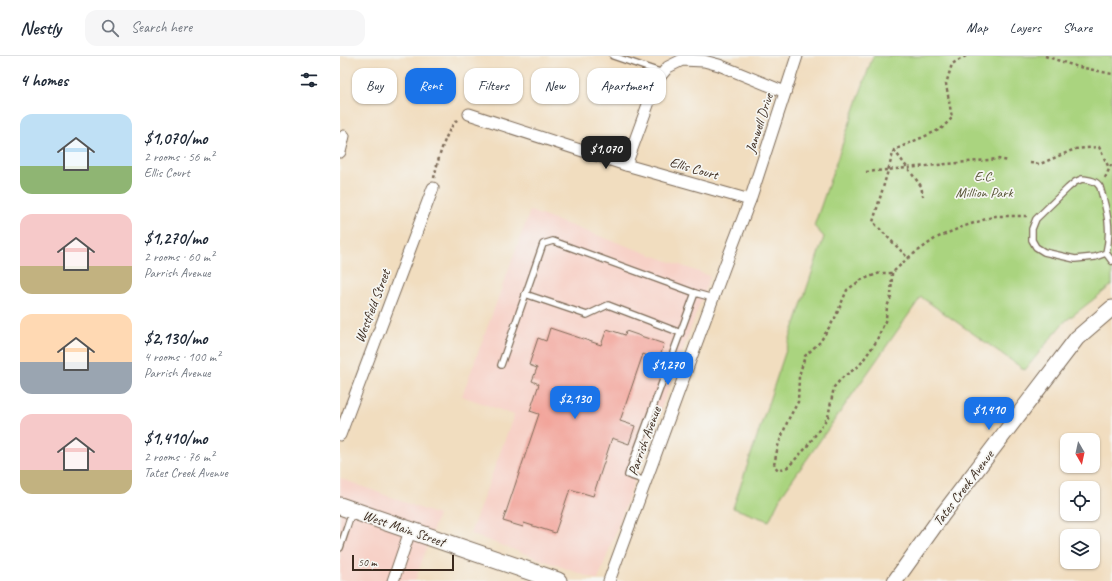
<!DOCTYPE html>
<html lang="en">
<head>
<meta charset="utf-8">
<style>
	body { margin:0; font-family:Caveat,sans-serif; background:#f6f6f7; color:#1f2937; height:100vh; display:flex; flex-direction:column; font-size:15px; white-space:nowrap }
	* { box-sizing:border-box; margin:0 }
	p { font-size:13px; color:#747a83 }
	.icon { flex:none; width:22px; height:22px; fill:none; stroke:currentColor; stroke-width:2; stroke-linecap:round; stroke-linejoin:round }
	.map { position:relative; flex:1; overflow:hidden }
	.panel { display:flex; flex-direction:column; background:#fff; width:340px }
	.panel>* { flex:none }
	.top-card { position:absolute; left:12px; top:12px; width:380px; height:36px; display:flex; gap:8px }
	.needle { width:26px; rotate:171deg }
	.controls { position:absolute; left:720px; top:377px; display:grid; gap:8px }
	.controls a { display:grid; place-items:center; width:40px; height:40px; border-radius:8px; background:#fff; box-shadow:0 1px 3px #0004; font-size:20px }
	.scale { position:absolute; left:12px; bottom:10px; width:102px; box-sizing:border-box; padding-left:4px; border:2px solid #3b2a1e; border-top:0; font-size:11px; line-height:14px; white-space:nowrap; color:#3b2a1e; -webkit-text-stroke:3px #f6f6f2; paint-order:stroke }
	.price { position:absolute; translate:-50% -34px; padding:0 9px; border-radius:8px; background:#1a73e8; color:#fff; font-size:13px; line-height:26px; filter:drop-shadow(0 1px 2px #0008) }
	.price::after { content:''; position:absolute; left:50%; top:24px; width:12px; height:9px; margin-left:-6px; background:inherit; clip-path:polygon(0 0,100% 0,50% 100%) }
	.price.on { background:#222; color:#fff }
	ul { padding:0; list-style:none }
	li { display:flex; align-items:center; gap:12px; height:100px; padding:0 20px }
	li span { display:grid; place-items:center; flex:none; width:112px; height:80px; border-radius:12px; color:#555 }
	li>.icon { margin-inline-start:auto }
	span .icon { width:48px; height:48px; fill:#fffc; stroke-width:1 }
	li b { font-size:17px }
	h2 { display:flex; justify-content:space-between; align-items:center; height:48px; padding:0 20px; font-size:17px }
	.chip { padding:0 14px; border-radius:12px; background:#fff; box-shadow:0 1px 3px #0004; font-size:14px; line-height:36px }
	.chip.on { background:#1a73e8; color:#fff }
	header { display:flex; align-items:center; gap:24px; box-sizing:border-box; height:56px; padding:0 20px; background:#fff; border-bottom:1px solid #e0e1e3 }
	header strong { font-size:19px }
	nav { display:flex; gap:22px; margin-inline-start:auto; font-size:14px }
	.search { width:280px; height:36px; background:#f6f6f7; display:flex; align-items:center; gap:10px; box-sizing:border-box; padding:0 14px; border-radius:12px; color:#747a83; font-size:15px }
	main { display:flex; flex:1; min-height:0 }
	.map>svg:first-child { display:block }
</style>
</head>
<body>
<header>
<strong>Nestly</strong>
<div class="search"><svg class="icon" aria-label="search" viewBox="0 0 24 24"><circle cx="10" cy="10" r="6"/><path d="M15 15l6 6"/></svg>Search here</div>
<nav><a>Map</a><a>Layers</a><a>Share</a></nav>
</header>
<main>
<section class="panel">
<h2>4 homes<svg class="icon" aria-label="filters" viewBox="0 0 24 24"><path d="M4 7h16M4 17h16"/><circle cx="9" cy="7" r="2"/><circle cx="15" cy="17" r="2"/></svg></h2>
<ul>
<li><span style="background:linear-gradient(#bfe0f5 65%,#8fb573 0)"><svg class="icon" aria-label="home" viewBox="0 0 24 24"><path d="M3 11l9-7 9 7M6 9v11h12V9"/></svg></span><div><b>$1,070/mo</b><p>2 rooms · 56 m²</p><p>Ellis Court</p></div></li>
<li><span style="background:linear-gradient(#f6c9c9 65%,#c2b280 0)"><svg class="icon" aria-label="home" viewBox="0 0 24 24"><path d="M3 11l9-7 9 7M6 9v11h12V9"/></svg></span><div><b>$1,270/mo</b><p>2 rooms · 60 m²</p><p>Parrish Avenue</p></div></li>
<li><span style="background:linear-gradient(#ffd9b3 60%,#9aa5b1 0)"><svg class="icon" aria-label="home" viewBox="0 0 24 24"><path d="M3 11l9-7 9 7M6 9v11h12V9"/></svg></span><div><b>$2,130/mo</b><p>4 rooms · 100 m²</p><p>Parrish Avenue</p></div></li>
<li><span style="background:linear-gradient(#f6c9c9 70%,#c2b280 0)"><svg class="icon" aria-label="home" viewBox="0 0 24 24"><path d="M3 11l9-7 9 7M6 9v11h12V9"/></svg></span><div><b>$1,410/mo</b><p>2 rooms · 76 m²</p><p>Tates Creek Avenue</p></div></li>
</ul>
</section>
<div class="map">
<svg width="772" height="525" viewBox="0 0 772 525">
	<rect width="100%" height="100%" fill="#f6f6f2"/>
	<filter id="ink" filterUnits="userSpaceOnUse"><feTurbulence type="fractalNoise" baseFrequency=".025" numOctaves="2"/><feDisplacementMap in="SourceGraphic" scale="8" xChannelSelector="R" yChannelSelector="G"/><feConvolveMatrix kernelMatrix="1 2 1 2 8 2 1 2 1" color-interpolation-filters="sRGB"/></filter>
	<filter id="wash" filterUnits="userSpaceOnUse"><feTurbulence type="fractalNoise" baseFrequency=".012" numOctaves="4" result="noise"/><feDisplacementMap in="SourceGraphic" scale="16" xChannelSelector="R" yChannelSelector="G"/><feGaussianBlur stdDeviation="0.9" result="paint"/><feColorMatrix in="noise" values="0 0 0 0 0 0 0 0 0 0 0 0 0 0 0 0 0 1.4 0 .05"/><feComposite in="paint" operator="in"/></filter>
	<g filter="url(#wash)">
		<rect width="100%" height="100%" fill="#f1ddbf"/>
		<g fill="#f7d1c7">
			<polygon points="190,155 370,220 258,524 130,478 174,359 122,340"/>
			<polygon points="0,422 98,459 75,525 0,525"/>
		</g>
		<polygon fill="#aad47f" stroke="#727f4e" points="533,0 772,0 772,229 723,267 685,314 581,241 441,440 429,465 393,452 484,181 474,170"/>
		<g id="blocks">
			<polygon fill="#f2a59b" points="210,272 261,289 267,273 285,279 286,275 324,288 319,304 303,298 280,365 295,370 289,388 272,382 253,440 230,433 215,477 184,467 183,471 163,465 199,358 190,355 199,328 192,325 197,312 189,309 198,282 206,285"/>
		</g>
	</g>
	<g filter="url(#ink)">
		<use href="#blocks" fill-opacity="0" stroke="#7b6956" stroke-width="1"/>
		<g fill="none" stroke-linecap="round" stroke-linejoin="round">
			<defs>
				<g id="lane">
					<polyline points="273,0 323,17"/>
					<path d="M742,123C749,124 756,124 760,131C767,155 772,173 766,197L755,201L735,203L704,196L696,191L692,184V173L696,163L728,132L735,126Z"/>
					<polyline points="766,197 772,205"/>
					<polyline points="185,238 247,259 268,249 341,277"/>
					<polyline points="161,309 203,188 213,185 355,237"/>
					<polyline points="306,425 288,419 355,237 373,242"/>
					<polyline points="0,492 12,456"/>
				</g>
				<g id="street">
					<polyline points="129,58 286,109 410,144"/>
					<polyline points="0,96 4,80"/>
					<polyline points="286,109 317,24 328,11 342,4 364,5 379,9 445,36"/>
					<polyline points="0,379 93,132"/>
					<polyline points="53,525 70,475"/>
					<polyline points="269,525 384,212 410,144 457,0"/>
				</g>
				<polyline id="secondary" points="555,525 603,458 737,282 772,252"/>
				<polyline id="primary" points="0,450 218,525"/>
			</defs>
			<use href="#lane" stroke="#7b6956" stroke-width="8"/>
			<use href="#street" stroke="#7b6956" stroke-width="13"/>
			<use href="#secondary" stroke="#7b6956" stroke-width="17"/>
			<use href="#primary" stroke="#7b6956" stroke-width="19"/>
			<g stroke="#7b6956" stroke-width="2.5" stroke-dasharray="3 3" stroke-linecap="butt">
				<polyline points="626,0 612,8 606,28 612,62 601,73 554,94 533,166 568,202 596,182 622,171 655,160 688,160"/>
				<polyline points="705,0 735,10 772,18"/>
				<polyline points="554,94 581,130 583,140"/>
				<polyline points="690,107 700,108 735,93 759,91 769,112"/>
				<polyline points="526,116 658,103 669,105"/>
				<path d="M94,122C98,104 105,75 118,63"/>
				<polyline points="765,122 772,107"/>
				<polyline points="552,217 551,241 547,251 546,263 536,286 519,310 503,321 494,331 488,361 466,392 448,411 438,414 434,409 438,390 448,364 458,346 459,320 465,300 480,286 495,262 507,234 521,224 540,217 552,217 568,202"/>
			</g>
			<use href="#lane" stroke="#fff" stroke-width="5.5"/>
			<use href="#street" stroke="#fff" stroke-width="11"/>
			<use href="#secondary" stroke="#fff" stroke-width="15"/>
			<use href="#primary" stroke="#fff" stroke-width="17"/>
		</g>
	</g>
	<g text-anchor="middle" stroke-width="3.5" stroke-linejoin="round" paint-order="stroke">
		<g font-size="14" fill="#3b2a1e" stroke="#f6f6f2">
			<text transform="translate(419 67) rotate(-72)" y="5">Janwell Drive</text>
			<text transform="translate(354 112) rotate(16)" y="5">Ellis Court</text>
			<text transform="translate(32 250) rotate(-69)" y="5">Westfield Street</text>
			<text transform="translate(304 385) rotate(-70)" y="5">Parrish Avenue</text>
			<text transform="translate(623 432) rotate(-53)" y="5">Tates Creek Avenue</text>
			<text transform="translate(64 472) rotate(19)" y="5">West Main Street</text>
		</g>
		<g font-size="14" fill="#575436" stroke="#f6f6f2">
			<text x="644" y="125">E.C.<tspan x="644" dy="16">Million Park</tspan></text>
		</g>
	</g>
</svg>
<div class="controls">
<a><svg class="needle" viewBox="-14 -14 28 28"><path d="M0-13l5 13h-10z" fill="#e53935"/><path d="M0 13l5-13h-10z" fill="#747a83"/></svg></a>
<a><svg class="icon" aria-label="locate" viewBox="0 0 24 24"><circle cx="12" cy="12" r="6"/><path d="M12 2v4M12 18v4M2 12h4M18 12h4"/></svg></a>
<a><svg class="icon" aria-label="layers" viewBox="0 0 24 24"><path d="M12 4l9 5-9 5-9-5zM3 14l9 5 9-5"/></svg></a>
</div>
<div class="scale">50 m</div>
<b class="price on" style="left:266px;top:114px">$1,070</b>
<b class="price" style="left:328px;top:330px">$1,270</b>
<b class="price" style="left:235px;top:364px">$2,130</b>
<b class="price" style="left:649px;top:375px">$1,410</b>
<div class="top-card">
<a class="chip">Buy</a>
<a class="chip on">Rent</a>
<a class="chip">Filters</a>
<a class="chip">New</a>
<a class="chip">Apartment</a>
</div>
</div>
</main>
</body>
</html>
